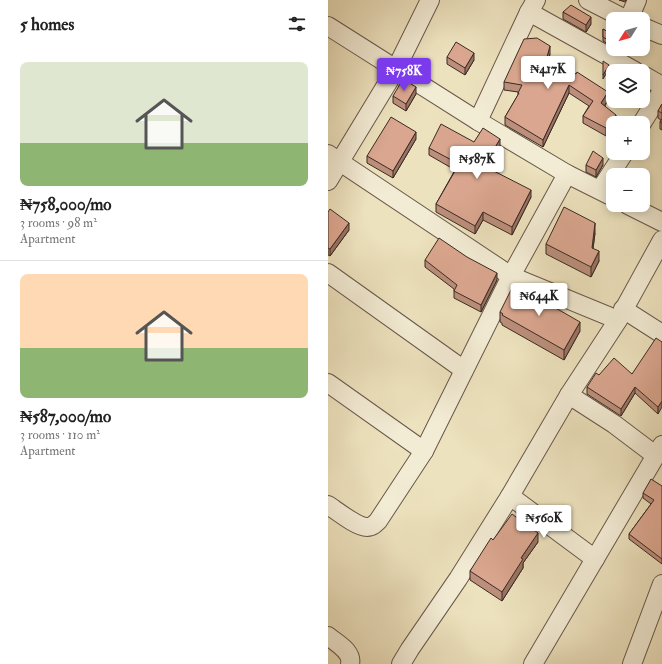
<!DOCTYPE html>
<html lang="en">
<head>
<meta charset="utf-8">
<style>
	body { margin:0; font-family:"IM FELL Double Pica",serif; background:#f6f6f6; color:#222; height:100vh; display:flex; flex-direction:column; font-size:15px; white-space:nowrap }
	* { box-sizing:border-box; margin:0 }
	p { font-size:13px; color:#767676 }
	.icon { flex:none; width:22px; height:22px; fill:none; stroke:currentColor; stroke-width:2; stroke-linecap:round; stroke-linejoin:round }
	.map { position:relative; flex:1; overflow:hidden }
	.side { display:flex; flex-direction:column; background:#fff; width:328px }
	.side>* { flex:none }
	.needle { width:26px; rotate:233deg }
	.controls { position:absolute; left:278px; top:12px; display:grid; gap:8px }
	.controls a { display:grid; place-items:center; width:44px; height:44px; border-radius:8px; background:#fff; box-shadow:0 2px 10px #0003; font-size:20px }
	.price { position:absolute; translate:-50% -34px; padding:0 9px; border-radius:4px; background:#fff; color:#222; font-size:13px; line-height:26px; filter:drop-shadow(0 1px 2px #0008) }
	.price::after { content:''; position:absolute; left:50%; top:24px; width:12px; height:9px; margin-left:-6px; background:inherit; clip-path:polygon(0 0,100% 0,50% 100%) }
	.price.current { background:#7c3aed; color:#fff }
	ul { padding:0; list-style:none }
	li { display:grid; align-content:center; gap:8px; height:212px; padding:0 20px }
	li+li { border-top:1px solid #e0e0e0 }
	li span { display:grid; place-items:center; height:124px; border-radius:8px; color:#555 }
	li>.icon { margin-inline-start:auto }
	span .icon { width:72px; height:72px; fill:#fffc; stroke-width:1 }
	li b { font-size:17px }
	h2 { display:flex; justify-content:space-between; align-items:center; height:48px; padding:0 20px; font-size:17px }
	main { display:flex; flex:1; min-height:0 }
	.map>svg:first-child { display:block }
</style>
</head>
<body>
<main>
<section class="side">
<h2>5 homes<svg class="icon" aria-label="filters" viewBox="0 0 24 24"><path d="M4 7h16M4 17h16"/><circle cx="9" cy="7" r="2"/><circle cx="15" cy="17" r="2"/></svg></h2>
<ul>
<li><span style="background:linear-gradient(#dfe7d0 65%,#8fb573 0)"><svg class="icon" aria-label="home" viewBox="0 0 24 24"><path d="M3 11l9-7 9 7M6 9v11h12V9"/></svg></span><div><b>₦758,000/mo</b><p>3 rooms · 98 m²</p><p>Apartment</p></div></li>
<li><span style="background:linear-gradient(#ffd9b3 60%,#8fb573 0)"><svg class="icon" aria-label="home" viewBox="0 0 24 24"><path d="M3 11l9-7 9 7M6 9v11h12V9"/></svg></span><div><b>₦587,000/mo</b><p>3 rooms · 110 m²</p><p>Apartment</p></div></li>
</ul>
</section>
<div class="map">
<svg width="334" height="664" viewBox="0 0 334 664">
	<rect width="100%" height="100%" fill="#ede2be"/>
	<filter id="stains"><feTurbulence type="fractalNoise" baseFrequency=".005" numOctaves="4"/><feColorMatrix values="0 0 0 0 .2 0 0 0 0 .09 0 0 0 0 .02 0 0 0 .5 -.17"/></filter>
	<radialGradient id="worn" r=".72"><stop offset=".6" stop-color="#630" stop-opacity="0"/><stop offset="1" stop-color="#630" stop-opacity=".3"/></radialGradient>
	<g fill="none" stroke-linecap="round" stroke-linejoin="round">
		<defs>
			<g id="street">
				<polyline points="260,0 297,19"/>
				<polyline points="201,12 307,71"/>
				<polyline points="301,19 309,0"/>
				<polyline points="0,26 150,121 239,174 285,197"/>
				<polyline points="315,27 334,35"/>
				<polyline points="315,75 334,86"/>
				<polyline points="150,121 201,12 208,0"/>
				<polyline points="314,123 334,91"/>
				<polyline points="0,154 183,276 290,320"/>
				<polyline points="0,181 68,69 102,0"/>
				<polyline points="272,190 296,153"/>
				<polyline points="300,205 334,222"/>
				<polyline points="0,273 136,370"/>
				<polyline points="295,309 334,334"/>
				<polyline points="0,383 96,451"/>
				<polyline points="241,395 286,424 327,455"/>
				<polyline points="182,496 267,559"/>
				<path d="M0,505C9,511 29,527 39,527C44,527 47,524 50,521L96,451L183,276L239,174"/>
				<path d="M0,636C8,643 25,651 22,664"/>
				<polyline points="73,664 82,649 130,579 182,496 241,395 290,320 334,240"/>
				<polyline points="205,664 334,445"/>
				<polyline points="304,664 334,584"/>
			</g>
		</defs>
		<use href="#street" stroke="#68584a" stroke-width="20"/>
		<use href="#street" stroke="#f3ecd5" stroke-width="18"/>
	</g>
	<g fill="#bb8f7b" stroke="#3b2a23">
		<polygon points="291,0 298,0 297,2"/>
		<polygon points="235,12 263,24 258,32 235,19"/>
		<polygon points="275,29 285,35 285,47 275,41"/>
		<polygon points="222,54 221,58 280,100 277,106 288,123 285,123 285,127 278,136 255,123 255,116 261,106 241,93 215,147 177,125 177,117 190,95 190,92 176,90 176,82"/>
		<polygon points="119,57 146,60 137,75 119,64"/>
		<polygon points="88,94 78,111 65,103 65,96"/>
		<polygon points="334,104 334,130 332,129 332,122 333,120 330,118 330,111"/>
		<polygon points="88,139 65,178 39,163 39,156"/>
		<polygon points="172,146 160,168 203,197 184,235 155,220 147,234 108,212 108,204 127,170 101,155 101,148"/>
		<polygon points="258,165 275,165 268,177 258,172"/>
		<polygon points="0,212 21,230 2,256 0,255"/>
		<polygon points="267,233 265,248 271,261 263,277 218,254 218,244"/>
		<polygon points="97,260 169,280 153,312 126,298 126,289 97,267"/>
		<polygon points="172,312 252,331 236,360 174,325 174,323 172,322"/>
		<polygon points="334,342 330,414 307,393 293,416 259,394 259,387 271,375 304,374"/>
		<polygon points="334,486 334,564 301,539 301,534 323,504 315,498 315,493"/>
		<polygon points="165,540 210,542 195,563 195,568 174,601 142,580 142,571"/>
	</g>
	<g fill="#997464" stroke="#3b2a23">
		<polygon points="263,17 263,24 258,32 258,25"/>
		<polygon points="222,46 222,54 219,65 219,57"/>
		<polygon points="146,53 146,60 137,75 137,68"/>
		<polygon points="281,65 281,69 275,79 275,75"/>
		<polygon points="241,85 241,93 215,147 215,140"/>
		<polygon points="88,87 88,94 78,111 78,104"/>
		<polygon points="280,92 280,100 273,111 273,103"/>
		<polygon points="288,115 288,123 285,123 285,127 278,136 278,128"/>
		<polygon points="88,132 88,139 65,178 65,171"/>
		<polygon points="172,139 172,146 156,173 156,166"/>
		<polygon points="275,158 275,165 268,177 268,170"/>
		<polygon points="203,190 203,197 184,235 184,227"/>
		<polygon points="155,212 155,220 147,234 147,226"/>
		<polygon points="21,223 21,230 2,256 2,249"/>
		<polygon points="267,223 267,233 264,257 264,248"/>
		<polygon points="271,251 271,261 263,277 263,267"/>
		<polygon points="169,273 169,280 153,312 153,305"/>
		<polygon points="252,322 252,331 236,360 236,350"/>
		<polygon points="307,387 307,393 293,416 293,409"/>
		<polygon points="334,401 334,407 330,414 330,407"/>
		<polygon points="210,533 210,542 195,563 195,568 174,601 174,592 193,558"/>
	</g>
	<g fill="#daa68f" stroke="#3b2a23">
		<polygon points="243,5 263,17 258,25 235,12"/>
		<polygon points="275,29 285,35 285,43 275,37"/>
		<polygon points="209,38 222,46 219,57 248,74 249,72 280,92 273,103 288,115 278,128 255,116 265,101 241,85 215,140 177,117 191,93 190,93 194,85 176,82 196,39"/>
		<polygon points="128,42 146,53 137,68 119,57"/>
		<polygon points="275,61 281,65 275,75"/>
		<polygon points="75,79 88,87 78,104 65,96"/>
		<polygon points="334,104 334,113 330,111"/>
		<polygon points="63,117 88,132 65,171 39,156"/>
		<polygon points="334,119 334,123 332,122"/>
		<polygon points="113,124 146,142 155,128 172,139 156,166 203,190 184,227 155,212 147,226 108,204 131,164 101,148"/>
		<polygon points="265,151 275,158 268,170 258,165"/>
		<polygon points="236,207 267,223 264,248 271,251 263,267 218,244"/>
		<polygon points="2,209 21,223 2,249 0,248 0,212"/>
		<polygon points="111,238 139,257 169,273 153,305 126,291 129,285 97,260"/>
		<polygon points="186,284 252,322 236,350 174,315 175,314 172,312"/>
		<polygon points="328,338 334,342 334,401 330,407 307,387 293,409 259,387 268,373 271,375 286,358 304,374"/>
		<polygon points="323,479 334,486 334,559 301,534 326,500 315,493"/>
		<polygon points="184,514 210,533 193,558 195,559 174,592 142,571 163,538 165,540"/>
	</g>
	<rect width="100%" height="100%" filter="url(#stains)"/>
	<rect width="100%" height="100%" fill="url(#worn)"/>
</svg>
<div class="controls">
<a><svg class="needle" viewBox="-14 -14 28 28"><path d="M0-13l5 13h-10z" fill="#e53935"/><path d="M0 13l5-13h-10z" fill="#767676"/></svg></a>
<a><svg class="icon" aria-label="layers" viewBox="0 0 24 24"><path d="M12 4l9 5-9 5-9-5zM3 14l9 5 9-5"/></svg></a>
<a>+</a>
<a>−</a>
</div>
<b class="price" style="left:220px;top:90px">₦417K</b>
<b class="price current" style="left:76px;top:92px">₦758K</b>
<b class="price" style="left:149px;top:180px">₦587K</b>
<b class="price" style="left:211px;top:317px">₦644K</b>
<b class="price" style="left:216px;top:539px">₦560K</b>
</div>
</main>
</body>
</html>
